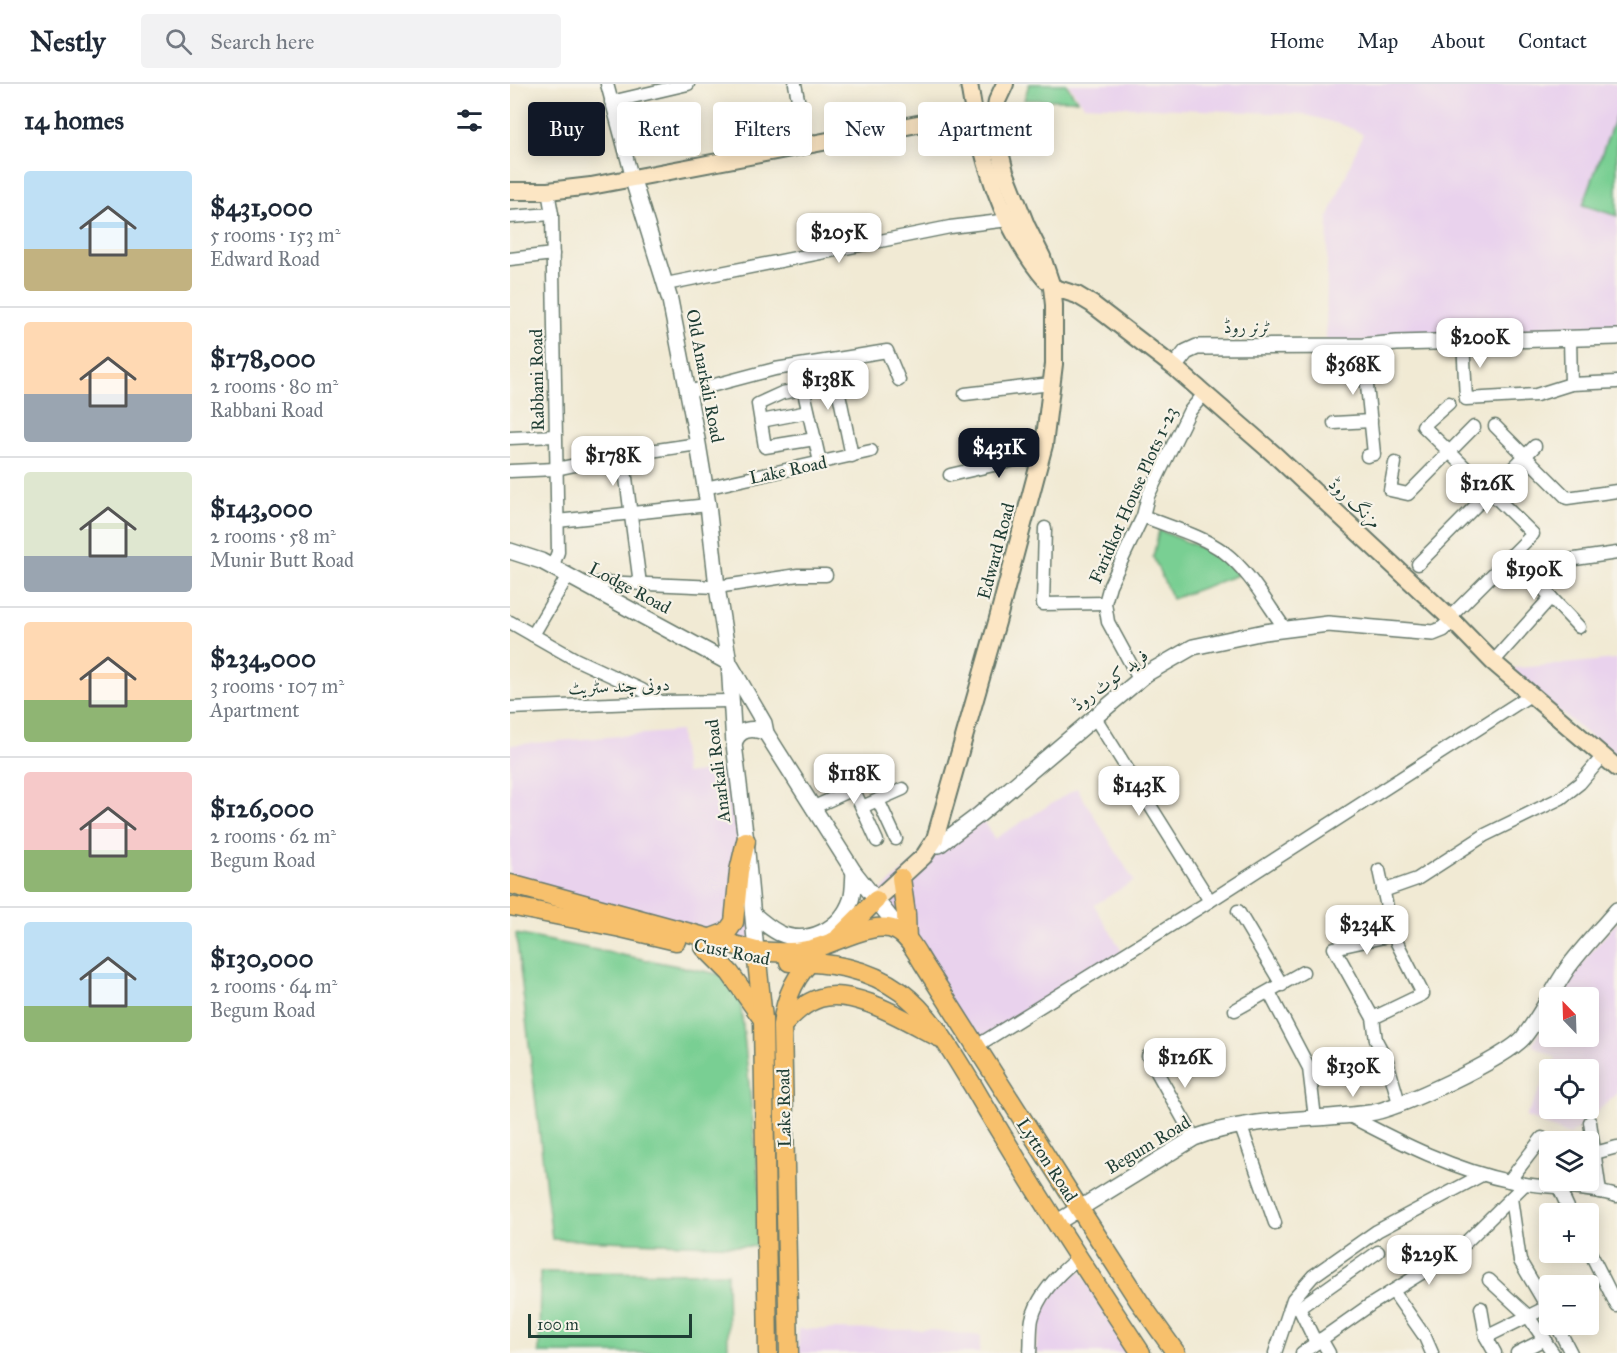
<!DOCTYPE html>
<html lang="en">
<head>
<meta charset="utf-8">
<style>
	body { margin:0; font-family:"IM FELL Great Primer",Amiri,serif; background:#f2f2f3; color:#1f2937; height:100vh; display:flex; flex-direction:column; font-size:22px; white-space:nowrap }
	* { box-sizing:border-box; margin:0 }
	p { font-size:20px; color:#747a83 }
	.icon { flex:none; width:33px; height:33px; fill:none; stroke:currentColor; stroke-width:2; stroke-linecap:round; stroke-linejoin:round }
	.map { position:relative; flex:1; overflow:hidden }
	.side { display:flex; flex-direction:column; background:#fff; width:510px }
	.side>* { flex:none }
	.top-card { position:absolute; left:18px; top:18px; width:570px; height:54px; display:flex; gap:12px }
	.needle { width:39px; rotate:337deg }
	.buttons { position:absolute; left:1029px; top:903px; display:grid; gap:12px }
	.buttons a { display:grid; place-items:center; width:60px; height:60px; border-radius:6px; background:#fff; box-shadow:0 3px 15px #0003; font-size:30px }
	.scale { position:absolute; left:18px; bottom:15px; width:164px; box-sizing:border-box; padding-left:6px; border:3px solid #1f3d34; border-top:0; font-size:16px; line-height:21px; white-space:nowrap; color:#1f3d34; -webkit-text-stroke:4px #f7f3e8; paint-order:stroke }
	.price { position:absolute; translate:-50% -51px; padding:0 14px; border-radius:12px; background:#fff; color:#222; font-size:20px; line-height:39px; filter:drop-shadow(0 2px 3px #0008) }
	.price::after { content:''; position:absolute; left:50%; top:36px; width:18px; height:14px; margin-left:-9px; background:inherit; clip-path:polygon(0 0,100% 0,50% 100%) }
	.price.on { background:#111827; color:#fff }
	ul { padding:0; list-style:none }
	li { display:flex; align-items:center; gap:18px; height:150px; padding:0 24px }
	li+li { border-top:2px solid #e0e1e3 }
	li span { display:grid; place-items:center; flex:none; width:168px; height:120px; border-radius:6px; color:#555 }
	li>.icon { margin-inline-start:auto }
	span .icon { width:72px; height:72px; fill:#fffc; stroke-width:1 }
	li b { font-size:26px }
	h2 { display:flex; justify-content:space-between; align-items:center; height:72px; padding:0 24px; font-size:26px }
	.pill { padding:0 21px; border-radius:6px; background:#fff; box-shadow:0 3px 15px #0003; font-size:21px; line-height:54px }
	.pill.on { background:#111827; color:#fff }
	header { display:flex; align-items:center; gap:36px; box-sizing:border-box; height:84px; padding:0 30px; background:#fff; border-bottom:2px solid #e0e1e3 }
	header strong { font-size:28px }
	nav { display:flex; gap:33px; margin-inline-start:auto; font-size:21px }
	.search { width:420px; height:54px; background:#f2f2f3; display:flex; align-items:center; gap:15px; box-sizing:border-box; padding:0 21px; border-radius:6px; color:#747a83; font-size:22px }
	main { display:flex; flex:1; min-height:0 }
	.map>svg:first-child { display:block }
</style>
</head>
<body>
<header>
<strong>Nestly</strong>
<div class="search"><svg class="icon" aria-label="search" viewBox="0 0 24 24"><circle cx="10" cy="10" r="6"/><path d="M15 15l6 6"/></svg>Search here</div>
<nav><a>Home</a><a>Map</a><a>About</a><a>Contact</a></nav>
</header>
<main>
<section class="side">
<h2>14 homes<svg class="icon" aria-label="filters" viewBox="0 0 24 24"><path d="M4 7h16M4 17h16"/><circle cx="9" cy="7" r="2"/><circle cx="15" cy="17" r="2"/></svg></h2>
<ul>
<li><span style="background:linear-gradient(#bfe0f5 65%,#c2b280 0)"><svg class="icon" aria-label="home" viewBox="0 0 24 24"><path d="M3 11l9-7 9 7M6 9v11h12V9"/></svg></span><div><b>$431,000</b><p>5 rooms · 153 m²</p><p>Edward Road</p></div></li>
<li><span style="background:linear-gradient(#ffd9b3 60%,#9aa5b1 0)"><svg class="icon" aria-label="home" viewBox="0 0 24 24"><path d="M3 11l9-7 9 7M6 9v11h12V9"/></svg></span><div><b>$178,000</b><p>2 rooms · 80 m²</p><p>Rabbani Road</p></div></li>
<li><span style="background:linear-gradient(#dfe7d0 70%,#9aa5b1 0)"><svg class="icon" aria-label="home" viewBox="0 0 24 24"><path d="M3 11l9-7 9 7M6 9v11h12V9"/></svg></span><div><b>$143,000</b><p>2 rooms · 58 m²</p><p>Munir Butt Road</p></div></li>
<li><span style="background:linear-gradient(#ffd9b3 65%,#8fb573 0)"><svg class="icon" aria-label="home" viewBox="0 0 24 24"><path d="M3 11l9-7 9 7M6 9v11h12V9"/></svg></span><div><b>$234,000</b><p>3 rooms · 107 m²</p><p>Apartment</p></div></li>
<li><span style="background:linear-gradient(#f6c9c9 65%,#8fb573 0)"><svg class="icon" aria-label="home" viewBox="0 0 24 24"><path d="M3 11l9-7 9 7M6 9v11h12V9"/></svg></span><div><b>$126,000</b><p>2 rooms · 62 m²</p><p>Begum Road</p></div></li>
<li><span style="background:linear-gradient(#bfe0f5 70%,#8fb573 0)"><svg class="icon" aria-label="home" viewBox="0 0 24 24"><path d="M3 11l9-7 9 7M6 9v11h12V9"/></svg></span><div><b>$130,000</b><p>2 rooms · 64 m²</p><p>Begum Road</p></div></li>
</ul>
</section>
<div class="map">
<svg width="1107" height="1269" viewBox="0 0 1107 1269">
	<rect width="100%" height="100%" fill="#f7f3e8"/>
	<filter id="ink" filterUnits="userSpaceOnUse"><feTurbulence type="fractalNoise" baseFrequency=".0167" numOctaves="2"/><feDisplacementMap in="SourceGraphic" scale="12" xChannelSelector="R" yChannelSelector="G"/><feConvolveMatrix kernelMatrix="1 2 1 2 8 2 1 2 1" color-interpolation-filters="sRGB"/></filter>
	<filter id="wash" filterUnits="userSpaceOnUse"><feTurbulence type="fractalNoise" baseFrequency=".008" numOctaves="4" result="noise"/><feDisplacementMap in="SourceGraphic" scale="24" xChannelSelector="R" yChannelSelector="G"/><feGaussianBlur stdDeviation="1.35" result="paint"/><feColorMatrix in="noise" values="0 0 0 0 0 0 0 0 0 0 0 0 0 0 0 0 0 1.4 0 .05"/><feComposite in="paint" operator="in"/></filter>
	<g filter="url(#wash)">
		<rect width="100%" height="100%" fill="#f1ead4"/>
		<g fill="#e9d2ed">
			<polygon points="558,0 1107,0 1107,250 816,258 818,134 853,50 836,42 793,30 574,21"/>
			<polygon points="1107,575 1107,674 997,585"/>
			<polygon points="170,647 175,690 223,684 246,867 0,800 0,661"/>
			<polygon points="567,704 624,797 584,821 613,869 465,963 366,811 466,723 484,755"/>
			<polygon points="1107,838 1107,1010 1060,1051 1016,1033 1039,988 1040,1024 1078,1024 1078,986 1041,985 1047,974 1022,961 1039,932 1040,952 1078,952 1078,914 1050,913 1079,870"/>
			<polygon points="569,1185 624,1269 525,1269 534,1225 553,1196"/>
			<polygon points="288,1245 420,1246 471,1252 469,1269 289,1269"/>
		</g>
		<g fill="#79cf93" stroke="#4c8664" stroke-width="1.5">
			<polygon points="519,0 556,0 567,16 514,16"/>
			<polygon points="1107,28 1107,132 1073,121"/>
			<polygon points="649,446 710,472 728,491 662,515 643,473"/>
			<polygon points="6,850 228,894 256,1163 42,1155"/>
			<polygon points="30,1188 217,1189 218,1269 29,1269"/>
		</g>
	</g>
	<g filter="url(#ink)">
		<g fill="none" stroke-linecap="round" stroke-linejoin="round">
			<defs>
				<g id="minor">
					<polyline points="97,0 122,93"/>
					<polyline points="285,0 297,61"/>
					<polyline points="101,18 178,0"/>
					<polyline points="38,107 42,130 48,468 42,484"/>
					<polyline points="0,133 42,130"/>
					<polyline points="0,175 43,170"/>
					<polyline points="156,200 440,143 499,136"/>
					<polyline points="1060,254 1061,300"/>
					<polyline points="953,257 956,315 1026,311 1061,300 1107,298"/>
					<polyline points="853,262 864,370 857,372"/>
					<polyline points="322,276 342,372"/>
					<polyline points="288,282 310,378"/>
					<polyline points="293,305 272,309 248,320 255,363 305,355"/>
					<polyline points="178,308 265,285 377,267 389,296"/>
					<polyline points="455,310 541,300"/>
					<polyline points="251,337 298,328"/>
					<polyline points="824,339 861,337"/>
					<polyline points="985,342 1057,414 1107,407"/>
					<polyline points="0,354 45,352"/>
					<polyline points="113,371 130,500"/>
					<polyline points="885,379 880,406 898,410 964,343"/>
					<polyline points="0,387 46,385 113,371 188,360"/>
					<polyline points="440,391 531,370"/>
					<polyline points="195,404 361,367"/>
					<path d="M633,432C659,443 691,451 714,468C740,488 757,520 776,546"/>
					<polyline points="47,437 198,421"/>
					<polyline points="535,444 533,520 595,519"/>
					<polyline points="1001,471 1069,543"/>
					<polyline points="908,480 1025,362"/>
					<polyline points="1024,495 1046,475 1052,481 1058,476 1107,469"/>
					<polyline points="77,503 91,498 207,503 288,491 316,491"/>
					<polyline points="939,534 1023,450 913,342 939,319"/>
					<polyline points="0,538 65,575 132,606 151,618"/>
					<polyline points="23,551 57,493"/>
					<polyline points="983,578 1041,513"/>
					<polyline points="629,595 598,538 595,519 600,501 633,432 638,412 679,328 694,310"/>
					<polyline points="0,624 151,618 220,617"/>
					<polyline points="584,632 700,817"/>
					<polyline points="343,704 367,757"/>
					<polyline points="368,716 386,755"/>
					<polyline points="352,723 393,705"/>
					<polyline points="302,724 374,691"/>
					<polyline points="873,807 907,795 975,751 1051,714 1070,699 1093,672"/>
					<polyline points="728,827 772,901"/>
					<polyline points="883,851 824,864 863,934 866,956 877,977 889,1019"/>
					<polyline points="759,908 799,984 805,1034"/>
					<polyline points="725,926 793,888"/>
					<polyline points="863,934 913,910 883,851 869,786"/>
					<polyline points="465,963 700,817 1022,610"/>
					<polyline points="638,972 684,1054"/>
					<path d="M838,1031C891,1059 944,1086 1003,1098C1037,1105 1074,1102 1107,1112"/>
					<polyline points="1080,1038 1090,1108"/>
					<polyline points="731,1043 765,1139"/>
					<polyline points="1085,1069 1107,1063"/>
					<polyline points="999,1097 1032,1054"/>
					<polyline points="1049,1104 1061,1130"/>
					<polyline points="1001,1114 1010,1177 1040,1228"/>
					<polyline points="1078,1164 1107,1222"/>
					<polyline points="979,1196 1018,1232 1043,1269"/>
					<polyline points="883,1207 915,1253 922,1269"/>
					<polyline points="971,1224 976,1253 985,1269"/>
					<polyline points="1046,1240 1061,1269"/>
					<polyline points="976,1253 1037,1223"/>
					<polyline points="811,1255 819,1269"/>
					<polyline points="806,1259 789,1224 868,1168"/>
					<path d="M520,1269C521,1258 520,1245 522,1235C528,1210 549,1189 569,1173"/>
					<polyline points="765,1269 783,1215 803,1192 867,1147 972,1091"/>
					<polyline points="792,1269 860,1221 947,1167 1015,1100"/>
					<polyline points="1007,1269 1035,1255"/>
				</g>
				<g id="tertiary">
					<polyline points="122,93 160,216 188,360 198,421 207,503 219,579 224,660 236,757 246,867"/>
					<polyline points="664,283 676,268 687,263 853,262 887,259 1107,253"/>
					<polyline points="0,467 31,477 219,579"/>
					<polyline points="221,582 254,639 256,649 344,788 394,851"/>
					<path d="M224,660C228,644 243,643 256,649"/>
					<polyline points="422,761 429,761 469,731 636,590 683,563 754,548 818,540 923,549 933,545 942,536"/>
					<path d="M243,830C251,837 259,844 269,849C298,862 331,845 341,816C344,807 343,797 344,788"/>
					<path d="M546,1139L684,1054C739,1033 801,1037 859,1029C887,1026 994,975 1013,954C1030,933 1042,907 1057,885C1072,864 1091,845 1107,826"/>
				</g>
				<g id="secondary">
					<path d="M459,0C469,66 491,144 536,196"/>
					<polyline points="0,107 38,107 81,102 439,34 464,38 484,36"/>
					<polyline points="542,203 567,211 582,220 664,283 765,371 942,536 983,578 1107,684"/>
					<polyline points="366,816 414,772 425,755 487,538 534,361 544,280 544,221 542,203 532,173 516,141 495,88 485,48 484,36 487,17 495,0"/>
				</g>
				<g id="primary">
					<polyline points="391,794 396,830 397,855"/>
					<path d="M0,800L246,867C263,868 280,870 297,866C322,862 364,834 387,847C399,853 406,868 413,879L569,1124L629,1217L666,1269"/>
					<polyline points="0,822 111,844 166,857"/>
					<polyline points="329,853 366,816"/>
					<polyline points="201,854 217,848 224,838 229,787 236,757"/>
					<polyline points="194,863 220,889 252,934"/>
					<polyline points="246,867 253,935 258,1269"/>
					<path d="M279,878C319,878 358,884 391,908C422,931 443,970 463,1002C479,1030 496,1057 512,1084C550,1147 591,1208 631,1269"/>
					<path d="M272,942C283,930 294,919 310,914C344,903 398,938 428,953"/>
					<path d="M279,1269L272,942C275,915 284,891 306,873"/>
				</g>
			</defs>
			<use href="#minor" stroke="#687a6c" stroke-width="15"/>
			<use href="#tertiary" stroke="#687a6c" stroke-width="18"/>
			<use href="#secondary" stroke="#687a6c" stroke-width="20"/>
			<use href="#primary" stroke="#687a6c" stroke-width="21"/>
			<use href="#minor" stroke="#fff" stroke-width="12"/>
			<use href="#tertiary" stroke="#fff" stroke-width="15"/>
			<use href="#secondary" stroke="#fce6c4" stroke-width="16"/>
			<use href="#primary" stroke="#f7c06c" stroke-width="18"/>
		</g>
	</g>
	<g text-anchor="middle" stroke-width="4.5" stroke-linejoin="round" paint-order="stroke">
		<g font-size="18" fill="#1f3d34" stroke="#f7f3e8">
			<text x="737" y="249">ٹرنر روڈ</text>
			<text transform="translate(195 292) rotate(79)" y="6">Old Anarkali Road</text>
			<text transform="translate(27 296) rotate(-91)" y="6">Rabbani Road</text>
			<text transform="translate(278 386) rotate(-12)" y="6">Lake Road</text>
			<text transform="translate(623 411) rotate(-66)" y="6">Faridkot House Plots 1-23</text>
			<text transform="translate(845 419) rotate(43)" y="6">مزنگ روڈ</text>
			<text transform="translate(486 467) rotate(-75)" y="6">Edward Road</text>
			<text transform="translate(120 504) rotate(28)" y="6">Lodge Road</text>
			<text transform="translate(600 596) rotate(-37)" y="6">فرید کوٹ روڈ</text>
			<text transform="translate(109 602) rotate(-2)" y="6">دونی چند سٹریٹ</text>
			<text transform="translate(208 687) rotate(-97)" y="6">Anarkali Road</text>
			<text transform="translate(222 868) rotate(11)" y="6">Cust Road</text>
			<text transform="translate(274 1024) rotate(-91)" y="6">Lake Road</text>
			<text transform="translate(638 1061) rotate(-31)" y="6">Begum Road</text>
			<text transform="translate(537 1076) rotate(57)" y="6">Lytton Road</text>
		</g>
	</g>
</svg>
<div class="buttons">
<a><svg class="needle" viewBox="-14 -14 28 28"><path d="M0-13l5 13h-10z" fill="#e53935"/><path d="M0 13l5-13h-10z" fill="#747a83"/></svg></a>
<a><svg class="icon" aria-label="locate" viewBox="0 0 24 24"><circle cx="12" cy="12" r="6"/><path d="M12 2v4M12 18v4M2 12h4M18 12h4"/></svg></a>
<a><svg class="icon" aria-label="layers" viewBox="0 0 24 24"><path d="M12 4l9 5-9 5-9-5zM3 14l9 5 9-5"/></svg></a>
<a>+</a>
<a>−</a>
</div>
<div class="scale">100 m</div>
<b class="price" style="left:329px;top:180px">$205K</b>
<b class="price" style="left:970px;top:285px">$200K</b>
<b class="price" style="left:843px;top:312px">$368K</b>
<b class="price" style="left:318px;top:327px">$138K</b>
<b class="price on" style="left:489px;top:395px">$431K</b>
<b class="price" style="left:103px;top:403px">$178K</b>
<b class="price" style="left:977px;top:431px">$126K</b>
<b class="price" style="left:1024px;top:517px">$190K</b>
<b class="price" style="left:344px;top:721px">$118K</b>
<b class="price" style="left:629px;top:733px">$143K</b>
<b class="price" style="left:857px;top:872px">$234K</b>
<b class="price" style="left:675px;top:1005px">$126K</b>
<b class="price" style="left:843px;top:1014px">$130K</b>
<b class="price" style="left:919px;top:1202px">$229K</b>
<div class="top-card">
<a class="pill on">Buy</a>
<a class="pill">Rent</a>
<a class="pill">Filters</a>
<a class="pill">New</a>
<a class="pill">Apartment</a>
</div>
</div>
</main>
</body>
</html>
